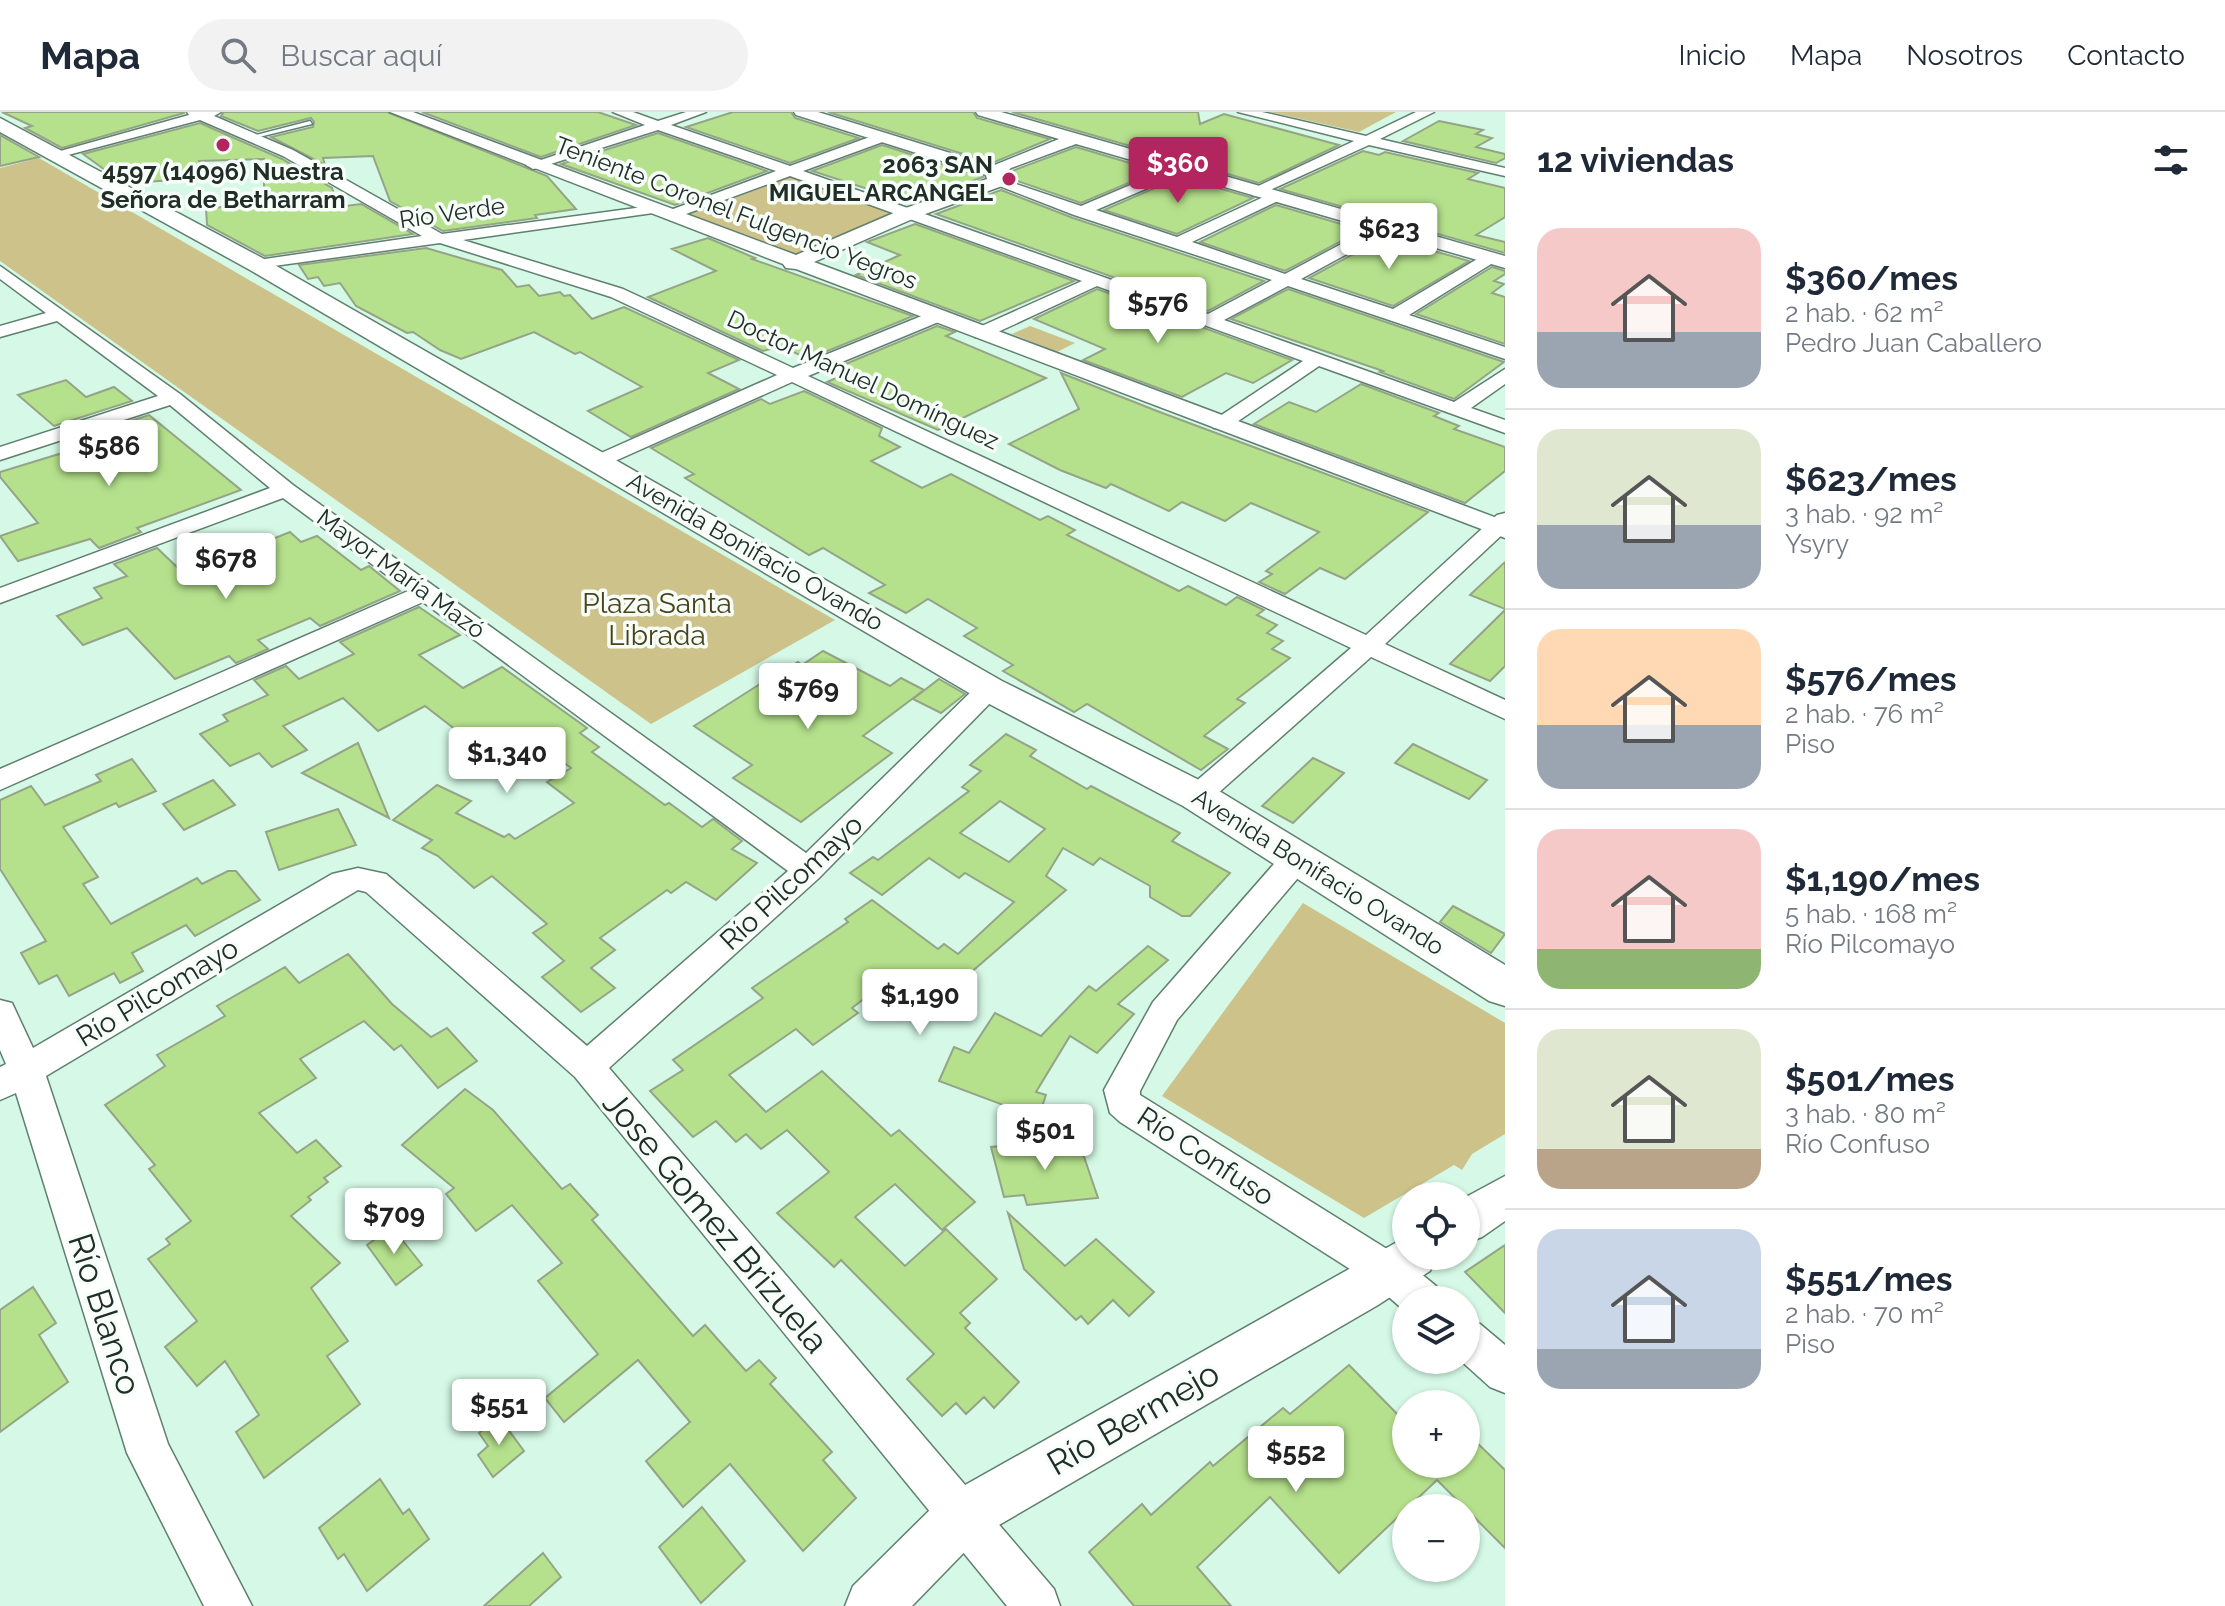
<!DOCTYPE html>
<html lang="es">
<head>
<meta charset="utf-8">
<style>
	body { margin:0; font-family:Raleway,sans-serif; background:#f2f2f3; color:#1f2937; height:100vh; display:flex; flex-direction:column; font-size:30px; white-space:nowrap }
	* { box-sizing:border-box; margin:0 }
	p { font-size:26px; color:#747a83 }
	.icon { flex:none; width:44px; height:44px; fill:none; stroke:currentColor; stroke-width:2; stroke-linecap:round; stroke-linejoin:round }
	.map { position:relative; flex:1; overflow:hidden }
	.details { display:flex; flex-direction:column; background:#fff; width:720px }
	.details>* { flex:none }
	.fabs { position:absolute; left:1392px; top:1070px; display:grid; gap:16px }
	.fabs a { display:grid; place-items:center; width:88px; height:88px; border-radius:50%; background:#fff; box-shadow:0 2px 6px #0004; font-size:40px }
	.price { position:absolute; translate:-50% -68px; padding:0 18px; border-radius:8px; background:#fff; color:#222; font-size:26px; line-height:52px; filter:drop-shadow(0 2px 4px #0008) }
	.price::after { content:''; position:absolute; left:50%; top:48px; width:24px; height:18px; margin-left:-12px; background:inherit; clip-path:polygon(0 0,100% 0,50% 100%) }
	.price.current { background:#b2255e; color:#fff }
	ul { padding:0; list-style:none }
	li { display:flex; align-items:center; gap:24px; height:200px; padding:0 32px }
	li+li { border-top:2px solid #e0e1e3 }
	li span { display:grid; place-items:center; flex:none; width:224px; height:160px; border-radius:24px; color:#555 }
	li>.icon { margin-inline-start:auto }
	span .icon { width:96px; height:96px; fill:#fffc; stroke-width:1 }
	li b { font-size:34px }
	h2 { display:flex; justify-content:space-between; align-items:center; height:96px; padding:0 32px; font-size:34px }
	header { display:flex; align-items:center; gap:48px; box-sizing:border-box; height:112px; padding:0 40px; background:#fff; border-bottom:2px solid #e0e1e3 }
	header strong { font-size:38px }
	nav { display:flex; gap:44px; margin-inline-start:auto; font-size:28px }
	.search { width:560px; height:72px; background:#f2f2f3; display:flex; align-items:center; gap:20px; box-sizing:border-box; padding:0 28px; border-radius:44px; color:#747a83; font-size:30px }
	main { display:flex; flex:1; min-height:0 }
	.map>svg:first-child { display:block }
</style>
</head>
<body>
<header>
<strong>Mapa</strong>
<div class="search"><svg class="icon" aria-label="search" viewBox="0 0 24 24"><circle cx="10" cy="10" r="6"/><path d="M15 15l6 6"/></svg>Buscar aquí</div>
<nav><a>Inicio</a><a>Mapa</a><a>Nosotros</a><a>Contacto</a></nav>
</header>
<main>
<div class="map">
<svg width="1505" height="1494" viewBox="0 0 1505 1494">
	<rect width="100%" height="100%" fill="#d5f9e6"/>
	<g fill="#ccc28a">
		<polygon points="1270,0 1396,0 1359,20"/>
		<polygon points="39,46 835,508 651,612 0,149 0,56"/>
		<polygon points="787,62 900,101 790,147 677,103"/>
		<polygon points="1030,214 1075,231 1057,240 1012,222"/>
		<polygon points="1303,791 1505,911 1505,1022 1472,1042 1462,1058 1454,1053 1364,1106 1162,984"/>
	</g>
	<g fill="#b5e18c" stroke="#95a487" stroke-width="2" fill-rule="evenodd">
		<polygon points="2,0 184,0 184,1 62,36 25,16 32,14"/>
		<polygon points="224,0 387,0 547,64 576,97 535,103 537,106 443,119 390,89 373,44 323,46 325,53 271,25 313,15 314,10 311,6 258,19 221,4"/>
		<polygon points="422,0 598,0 636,13 541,45"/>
		<polygon points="733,0 791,0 795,6 859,26 790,51 686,15"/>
		<polygon points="828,0 973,0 977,6 1050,27 992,51"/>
		<polygon points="1012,0 1198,0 1200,12 1224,2 1339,33 1259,71"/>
		<polygon points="1439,9 1483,18 1476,22 1492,26 1476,35 1505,42 1505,46 1496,51 1403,29"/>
		<polygon points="200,11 282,47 332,76 338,95 361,92 413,122 265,144 207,113 206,96 264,93 264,47 199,49 204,66 129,71 124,69 127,62 112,63 83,42"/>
		<polygon points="658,21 767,59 675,93 561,52"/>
		<polygon points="0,23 39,45 0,54"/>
		<polygon points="882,33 983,65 911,91 812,59"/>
		<polygon points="1076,35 1157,59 1081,91 1006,65 1012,59"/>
		<polygon points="1363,39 1379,43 1385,40 1478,61 1468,67 1505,76 1505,105 1476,123 1505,130 1505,141 1280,77"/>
		<polygon points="1180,65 1253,86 1177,122 1104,98"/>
		<polygon points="1001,78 1073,106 1264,169 1208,199 936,102"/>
		<polygon points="1276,93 1362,118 1285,159 1200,130"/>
		<polygon points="915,112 1074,169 980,209 856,163 900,143 867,130"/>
		<polygon points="1385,125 1469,149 1393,194 1309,166"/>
		<polygon points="708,126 755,146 752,147 913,204 808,247 781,234 763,239 648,185 716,159 672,137"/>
		<polygon points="426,136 502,158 517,175 529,173 539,184 560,180 564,184 570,183 592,207 624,195 739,248 708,261 739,277 631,325 588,299 642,275 580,240 575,242 534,220 461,247 440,238 413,220 407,221 356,194 340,171 324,174 318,165 308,167 299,153"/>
		<polygon points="1492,155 1505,159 1505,162 1494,169 1504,172 1492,181 1505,185 1505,232 1416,202"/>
		<polygon points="1097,177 1292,248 1253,271 1226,261 1182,285 1083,248 1105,237 1034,207"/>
		<polygon points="1288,177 1504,250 1454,287 1380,260 1383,259 1231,207"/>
		<polygon points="937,214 955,220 946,224 1046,266 938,318 827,270 843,263 831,258"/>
		<polygon points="1061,261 1157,299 1428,400 1345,467 1320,456 1285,482 1259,470 1272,462 1266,459 1319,420 1251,391 1225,409 1182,390 1169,399 1111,372 1106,376 1060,358 1009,332 1079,297"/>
		<polygon points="66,268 86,285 114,275 132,289 54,314 18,283"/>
		<polygon points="1361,272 1439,301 1434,304 1459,314 1454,317 1505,335 1505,359 1465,391 1254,312 1289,290 1316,300"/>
		<polygon points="804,279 882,316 879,324 900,335 871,349 922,376 951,362 1040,408 1048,404 1075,418 1067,423 1179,479 1188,474 1226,493 1237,485 1264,498 1257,503 1277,513 1267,521 1283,529 1272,537 1290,546 1237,587 1245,591 1204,624 1228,637 1201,658 1087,592 1074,600 1003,559 1013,553 964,524 977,516 928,487 906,501 869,481 885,473 823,436 809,443 685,366 694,362 651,336 761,287 770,292"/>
		<polygon points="149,303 241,378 137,416 141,420 99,436 90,427 18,449 0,424 38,411 0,365 0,360 72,338 68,335 75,332 70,328"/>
		<polygon points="290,420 301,430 317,424 361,458 369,454 400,479 320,514 310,506 258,528 268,537 236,551 229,544 175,567 127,516 83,533 57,504 102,486 94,476 127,464 114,452 157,436 177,455 184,452 191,460"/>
		<polygon points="1505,450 1505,497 1470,483"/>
		<polygon points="419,495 460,523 419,543 463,576 502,555 587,616 580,621 599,635 592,640 665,693 669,691 702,715 713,707 742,729 732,737 757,751 716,788 686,770 671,781 667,778 600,826 615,838 591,856 615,876 581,900 542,865 564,849 533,821 547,812 492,764 474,776 438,744 422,736 432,728 393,708 437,673 471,689 456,701 504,725 509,722 515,727 574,691 547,670 571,656 528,624 513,632 510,630 487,642 425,594 378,619 343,586 283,614 307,638 272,655 259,641 230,654 200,622 228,609 223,603 268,583 254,568 286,554 299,567 354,542 340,530"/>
		<polygon points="1505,498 1505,554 1490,569 1450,552"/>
		<polygon points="823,539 890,574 901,566 924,578 863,624 892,641 801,710 733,666 752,653 694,614 760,572 798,550 802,553"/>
		<polygon points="939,567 965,582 941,601 913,587"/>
		<path d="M1006,622L1036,638L1030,644L1087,677L1091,674L1180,721L1172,729L1230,761L1190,804H1182L1150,785V774L1100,746L1093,753L1063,736L1046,764L1066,778L938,889L899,860L852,896L858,901L813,933L796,917L729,963L766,1000L822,959L891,1024L899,1018L975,1090L942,1118L895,1072L855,1105L905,1154L946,1117L997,1167L960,1201L970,1211L965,1216L1019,1270L994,1296L984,1285L966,1302L956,1291L942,1304L907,1267L934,1242L841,1148L834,1155L777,1101L829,1060L787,1018L761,1037L746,1022L736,1030L716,1009L693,1025L650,979L683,958L673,948L763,886L752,876L848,810L845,807L872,788L938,837L944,832L958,842L1014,790L965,761L959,766L929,746L882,783L850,761L873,745L878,748L969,679L962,675L981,659L970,653ZM1000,689L1045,717L1009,750L960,721Z"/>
		<polygon points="358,631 389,706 302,661"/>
		<polygon points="1413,632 1487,668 1469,687 1395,651"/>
		<polygon points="1313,646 1344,661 1293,711 1262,694"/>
		<polygon points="132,647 156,679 119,695 116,691 63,715 98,765 83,772 111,812 197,766 202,772 228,759 236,759 260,788 195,824 186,813 132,841 143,859 120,871 114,861 69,884 57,863 39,872 21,841 46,829 0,757 0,688 31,674 45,693 101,669 96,663"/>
		<polygon points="213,668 235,693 184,718 163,692"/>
		<polygon points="338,697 356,733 279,758 266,720"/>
		<polygon points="1453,794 1505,822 1491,841 1440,810"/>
		<polygon points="1148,834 1168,848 1118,892 1134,902 1097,941 1070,924 1036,980 1046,983 1038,1006 939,969 954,935 969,941 995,901 1041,924 1089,874 1096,879"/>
		<polygon points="348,842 392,892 431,925 447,916 477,949 438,976 401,933 394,938 364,909 300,947 316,966 259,1001 297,1041 316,1028 341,1054 324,1066 328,1070 308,1085 311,1088 291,1104 340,1151 311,1176 348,1229 327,1244 360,1292 264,1366 236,1320 259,1303 225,1249 197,1274 165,1235 197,1209 148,1147 170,1132 166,1127 191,1109 149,1057 155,1053 105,993 165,954 157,943 225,904 217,894 285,855 299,871"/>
		<polygon points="465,977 493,998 562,1077 570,1072 598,1103 592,1108 693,1224 705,1213 746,1259 759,1248 776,1266 770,1272 832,1340 823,1348 856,1386 803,1439 730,1352 683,1395 646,1349 690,1310 638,1248 564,1310 545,1286 598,1242 538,1169 562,1151 512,1093 476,1119 446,1082 454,1076 402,1033"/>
		<polygon points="1078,1027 1098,1086 1027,1093 1024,1083 1004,1085 991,1035"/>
		<polygon points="1008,1101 1065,1154 1096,1127 1154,1180 1129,1204 1113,1188 1088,1212 1081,1204 1076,1208 1024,1157"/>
		<polygon points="392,1115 422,1153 396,1173 367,1133"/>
		<polygon points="1505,1133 1505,1201 1465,1160"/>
		<polygon points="33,1175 56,1211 39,1223 68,1270 0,1320 0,1198"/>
		<polygon points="1349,1253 1406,1311 1406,1352 1466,1352 1466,1320 1505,1358 1505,1436 1437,1368 1339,1461 1270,1385 1197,1455 1231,1494 1134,1494 1089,1440 1142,1392 1151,1403 1210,1350 1213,1354 1283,1296 1290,1302"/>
		<polygon points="499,1305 524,1339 493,1365 478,1343 488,1334 479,1321"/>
		<polygon points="380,1367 403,1402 409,1397 429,1427 367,1479 344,1442 338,1447 319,1416"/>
		<polygon points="702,1395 745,1449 701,1491 659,1435"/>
		<polygon points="543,1441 561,1465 529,1494 484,1494"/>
	</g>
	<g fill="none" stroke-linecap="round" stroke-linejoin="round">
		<defs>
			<polygon id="service" points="310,9 312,12 251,27 248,25"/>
			<g id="minor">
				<polygon points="187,0 221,0 214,4 293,38 442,122 658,93 658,99 653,101 463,128 623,177 793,256 929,201 941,201 944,205 941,209 808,264 1366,523 1497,403 1505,401 1505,420 1385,532 1505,588 1505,607 1371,545 1207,691 1197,694 1187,691 1183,684 1187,677 1351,536 792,270 606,353 592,353 588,349 592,345 777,263 611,185 440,131 252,157 250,153 252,149 258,148 422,124 283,44 200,8 53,47 46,43 189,3"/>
				<polygon points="613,0 633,0 658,9 686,0 706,0 671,13 790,54 878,22 888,22 888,28 803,59 1208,202 1272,168 1074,103 989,70 996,66 1001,67 1081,94 1173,55 1183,55 1183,61 1096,98 1177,125 1270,82 1280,82 1280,88 1192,130 1285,162 1379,112 1391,112 1391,118 1301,167 1393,197 1484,143 1496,143 1498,146 1496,149 1409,203 1505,235 1505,247 1288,174 1224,208 1454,290 1505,257 1505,272 1471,296 1505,308 1505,321 1319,254 1228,316 1214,316 1211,312 1214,308 1303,249 1097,174 987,225 975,225 972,221 975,217 1082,169 790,64 675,106 665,106 665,100 776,59 658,18 538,56 533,57 526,53 645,13"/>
				<polygon points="1238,0 1262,0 1366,24 1416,0 1434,0 1380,27 1505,56 1505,64 1369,33 1257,84 1252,83 1252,77 1354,29"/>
				<polygon points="0,154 180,282 293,373 806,741 980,571 989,569 998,571 1002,577 998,583 819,766 609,956 1054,1477 1060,1494 1007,1494 575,965 366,780 358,778 46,964 168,1332 252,1494 204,1494 127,1341 16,981 0,988 0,955 6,952 0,938 0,888 12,891 33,936 332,762 358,756 386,762 587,934 788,759 423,490 0,678 0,657 408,479 283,386 0,491 0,476 270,376 170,293 0,348 0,335 158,284 57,209 0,225 0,214 46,201 0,167"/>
				<polygon points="1298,734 1309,737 1313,745 1309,753 1177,908 1140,979 1140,983 1403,1147 1436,1174 1442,1188 1406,1188 1406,1200 1375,1173 1120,1010 1110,1001 1104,978 1153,890 1287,737"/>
				<polygon points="1466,1206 1480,1212 1505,1233 1505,1281 1490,1275 1460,1248 1466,1248"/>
			</g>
			<g id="tertiary">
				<polygon points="390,0 413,0 796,143 903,97 987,67 986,63 796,3 794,0 818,0 992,54 1059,27 978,3 976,0 1001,0 1505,144 1505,156 1076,32 1011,56 1003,62 1002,74 917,105 814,150 1505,409 1505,426 796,157 786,156 783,152"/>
				<polygon points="1505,1064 1505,1109 1482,1125 1466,1131 1466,1085"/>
				<polygon points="1406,1125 1406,1144 1436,1144 1430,1159 1378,1193 980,1424 912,1494 845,1494 853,1474 942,1386"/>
			</g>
			<polygon id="secondary" points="0,6 266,148 1002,569 1211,674 1505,853 1505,894 1489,889 1183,694 976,585 250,158 0,20"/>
		</defs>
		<use href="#service" stroke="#5f7f6f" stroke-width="3"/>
		<use href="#minor" stroke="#5f7f6f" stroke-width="3"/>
		<use href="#tertiary" stroke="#5f7f6f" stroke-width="3"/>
		<use href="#secondary" stroke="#5f7f6f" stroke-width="3"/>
		<use href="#service" fill="#fff" fill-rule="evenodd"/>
		<use href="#minor" fill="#fff" fill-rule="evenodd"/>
		<use href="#tertiary" fill="#fff" fill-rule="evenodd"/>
		<use href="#secondary" fill="#fff" fill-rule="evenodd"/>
	</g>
	<g fill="#b2255e" stroke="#f7fefa" stroke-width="3">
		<circle cx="223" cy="33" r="8"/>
		<circle cx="1009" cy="67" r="8"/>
	</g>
	<g text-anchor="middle" stroke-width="7" stroke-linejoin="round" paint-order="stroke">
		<g font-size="24" font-weight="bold" fill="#212e28" stroke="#f7fefa" text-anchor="end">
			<text x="993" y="61">2063 SAN<tspan x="993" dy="28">MIGUEL ARCANGEL</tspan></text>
			<text x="223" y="68" text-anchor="middle">4597 (14096) Nuestra<tspan x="223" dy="28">Señora de Betharram</tspan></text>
		</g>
		<g font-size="24" fill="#212e28" stroke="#f7fefa">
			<text transform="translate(452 101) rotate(-8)" y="8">Río Verde</text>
			<text transform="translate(736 101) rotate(21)" y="8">Teniente Coronel Fulgencio Yegros</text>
			<text transform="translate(863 268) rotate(25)" y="8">Doctor Manuel Domínguez</text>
			<text transform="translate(755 440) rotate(30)" y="8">Avenida Bonifacio Ovando</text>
			<text transform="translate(401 462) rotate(36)" y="8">Mayor María Mazó</text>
			<text transform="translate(1318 760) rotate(32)" y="8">Avenida Bonifacio Ovando</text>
		</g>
		<g font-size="28" fill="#4a4218" stroke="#f7fefa">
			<text x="657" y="501">Plaza Santa<tspan x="657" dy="32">Librada</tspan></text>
		</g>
		<g font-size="28" fill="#212e28" stroke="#f7fefa">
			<text transform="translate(791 770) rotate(-43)" y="10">Río Pilcomayo</text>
			<text transform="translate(157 880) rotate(-31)" y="10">Río Pilcomayo</text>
			<text transform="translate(1206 1044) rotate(33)" y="10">Río Confuso</text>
		</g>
		<g font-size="34" fill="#212e28" stroke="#f7fefa">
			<text transform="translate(716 1110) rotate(50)" y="12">Jose Gomez Brizuela</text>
			<text transform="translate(105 1202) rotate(72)" y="12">Río Blanco</text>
			<text transform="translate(1133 1306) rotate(-30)" y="12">Río Bermejo</text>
		</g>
	</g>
</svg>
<div class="fabs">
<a><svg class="icon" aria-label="locate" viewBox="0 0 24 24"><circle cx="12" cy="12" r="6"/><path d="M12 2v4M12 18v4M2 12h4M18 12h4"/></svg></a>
<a><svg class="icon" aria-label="layers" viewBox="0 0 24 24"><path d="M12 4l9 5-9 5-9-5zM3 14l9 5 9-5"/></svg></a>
<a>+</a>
<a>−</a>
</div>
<b class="price current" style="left:1178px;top:93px">$360</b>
<b class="price" style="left:1389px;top:159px">$623</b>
<b class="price" style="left:1158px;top:233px">$576</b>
<b class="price" style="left:109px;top:376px">$586</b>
<b class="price" style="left:226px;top:489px">$678</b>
<b class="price" style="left:808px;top:619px">$769</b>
<b class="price" style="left:507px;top:683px">$1,340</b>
<b class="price" style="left:920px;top:925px">$1,190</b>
<b class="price" style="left:1045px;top:1060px">$501</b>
<b class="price" style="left:394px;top:1144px">$709</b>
<b class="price" style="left:499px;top:1335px">$551</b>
<b class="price" style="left:1296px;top:1382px">$552</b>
</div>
<section class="details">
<h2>12 viviendas<svg class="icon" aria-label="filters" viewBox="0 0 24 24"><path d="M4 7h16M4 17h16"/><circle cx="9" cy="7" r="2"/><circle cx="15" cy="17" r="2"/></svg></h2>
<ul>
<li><span style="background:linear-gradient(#f6c9c9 65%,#9aa5b1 0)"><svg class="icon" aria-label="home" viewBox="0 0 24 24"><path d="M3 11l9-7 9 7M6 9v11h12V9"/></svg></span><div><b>$360/mes</b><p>2 hab. · 62 m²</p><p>Pedro Juan Caballero</p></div></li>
<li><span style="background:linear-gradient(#dfe7d0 60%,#9aa5b1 0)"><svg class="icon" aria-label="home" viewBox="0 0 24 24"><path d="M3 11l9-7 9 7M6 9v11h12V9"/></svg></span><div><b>$623/mes</b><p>3 hab. · 92 m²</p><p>Ysyry</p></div></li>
<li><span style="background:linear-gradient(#ffd9b3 60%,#9aa5b1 0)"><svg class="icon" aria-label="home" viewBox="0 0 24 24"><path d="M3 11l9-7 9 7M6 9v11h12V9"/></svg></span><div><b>$576/mes</b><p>2 hab. · 76 m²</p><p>Piso</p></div></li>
<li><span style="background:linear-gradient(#f6c9c9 75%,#8fb573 0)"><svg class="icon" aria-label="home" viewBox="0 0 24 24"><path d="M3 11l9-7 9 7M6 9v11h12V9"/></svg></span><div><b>$1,190/mes</b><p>5 hab. · 168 m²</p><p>Río Pilcomayo</p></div></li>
<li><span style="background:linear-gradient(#dfe7d0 75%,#b9a48a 0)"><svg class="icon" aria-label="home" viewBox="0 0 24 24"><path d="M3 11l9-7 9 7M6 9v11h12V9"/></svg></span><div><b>$501/mes</b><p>3 hab. · 80 m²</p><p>Río Confuso</p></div></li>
<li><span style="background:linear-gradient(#c9d6e8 75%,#9aa5b1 0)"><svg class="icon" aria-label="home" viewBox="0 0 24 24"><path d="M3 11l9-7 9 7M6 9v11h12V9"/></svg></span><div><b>$551/mes</b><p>2 hab. · 70 m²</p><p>Piso</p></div></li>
</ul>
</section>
</main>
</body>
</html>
